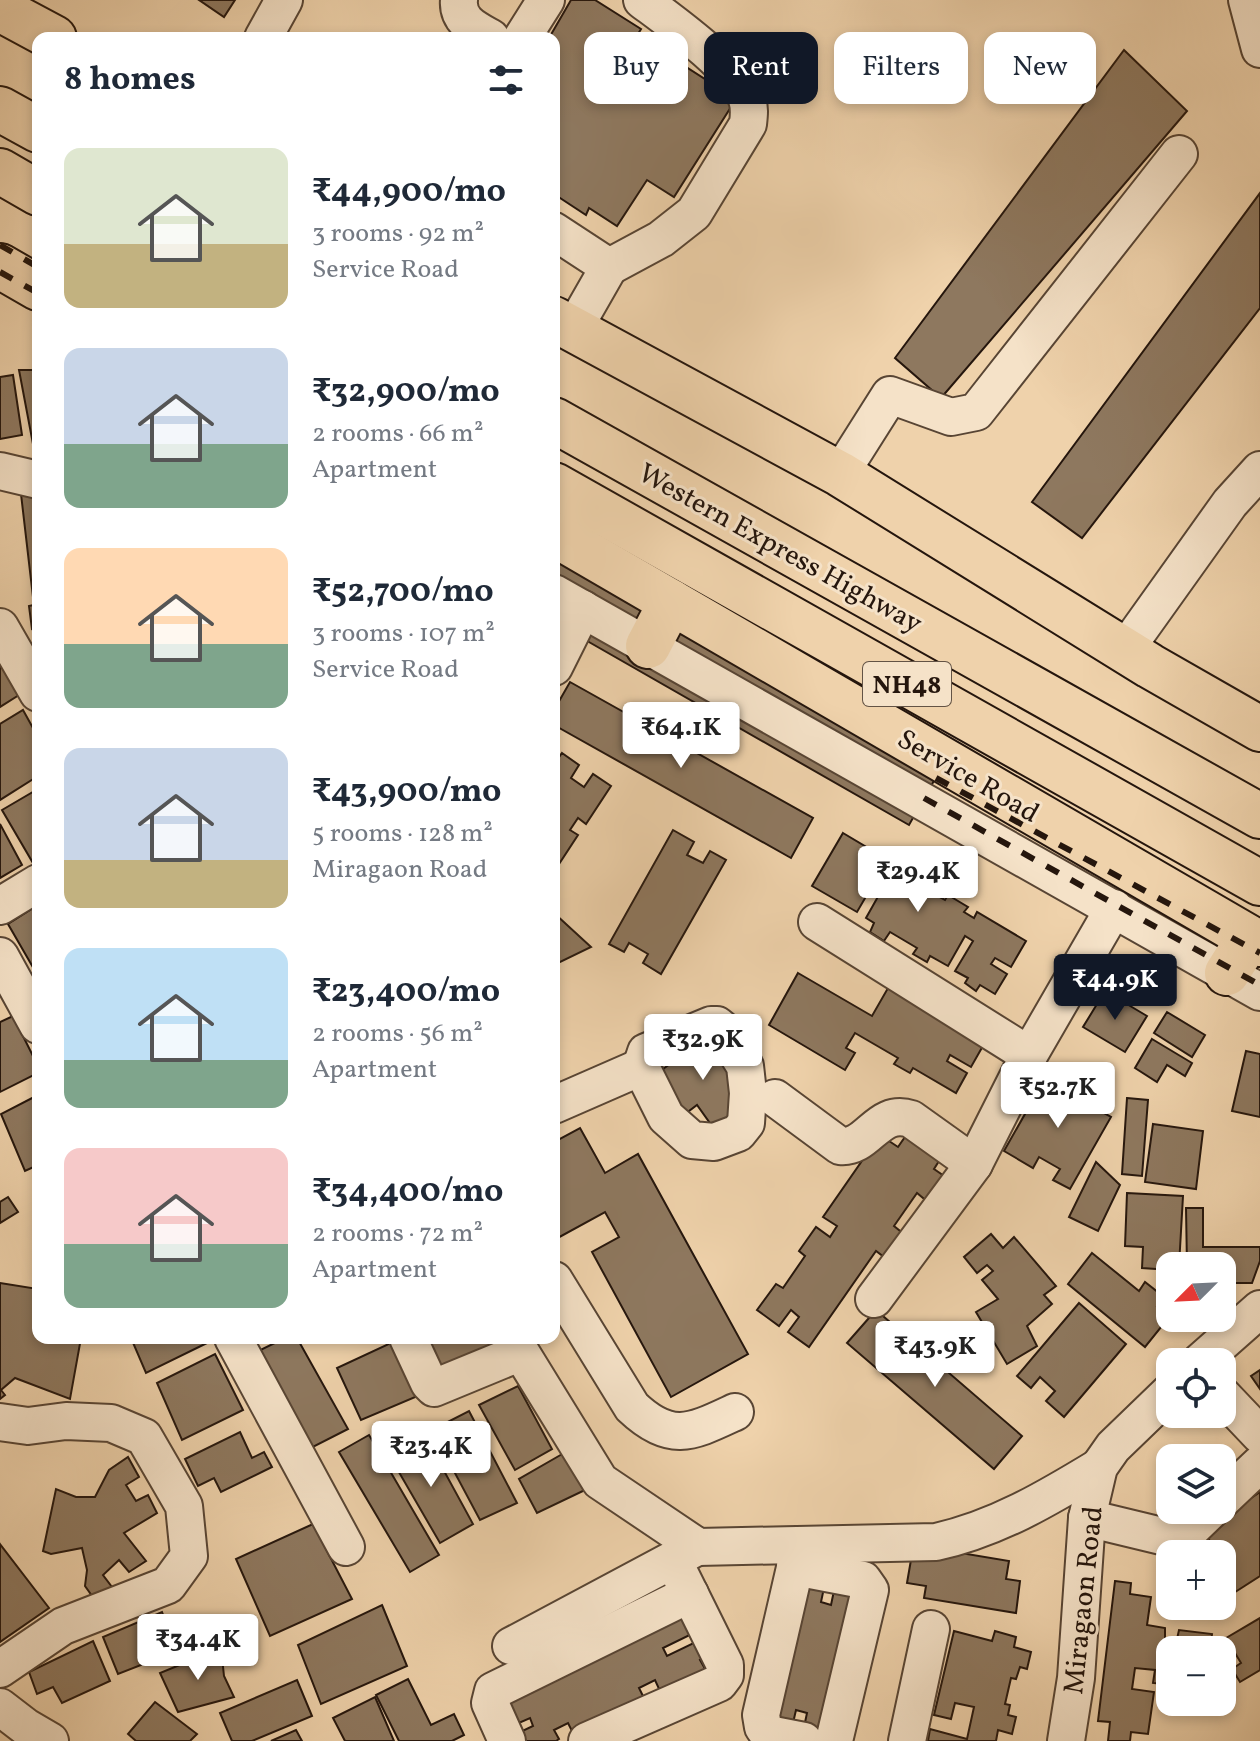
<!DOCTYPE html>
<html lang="en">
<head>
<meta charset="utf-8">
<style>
	body { margin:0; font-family:Vollkorn,serif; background:#f6f6f7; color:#1f2937; height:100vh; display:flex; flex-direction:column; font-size:30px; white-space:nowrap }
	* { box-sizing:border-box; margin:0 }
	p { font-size:26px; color:#747a83 }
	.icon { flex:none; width:44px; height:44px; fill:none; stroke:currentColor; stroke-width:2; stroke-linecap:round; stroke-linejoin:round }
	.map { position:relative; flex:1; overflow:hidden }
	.side { position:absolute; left:32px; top:32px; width:528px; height:1312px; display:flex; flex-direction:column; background:#fff; border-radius:16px; box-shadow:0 4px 12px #0003 }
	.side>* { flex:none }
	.hud { position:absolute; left:584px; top:32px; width:556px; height:72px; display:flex; gap:16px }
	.needle { width:52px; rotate:246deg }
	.tools { position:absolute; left:1156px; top:1252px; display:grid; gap:16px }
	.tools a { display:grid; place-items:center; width:80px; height:80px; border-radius:16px; background:#fff; box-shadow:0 4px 12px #0003; font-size:40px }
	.price { position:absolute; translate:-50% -68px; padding:0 18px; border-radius:8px; background:#fff; color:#222; font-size:26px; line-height:52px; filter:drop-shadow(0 2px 4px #0008) }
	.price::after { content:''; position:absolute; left:50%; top:48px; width:24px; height:18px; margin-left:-12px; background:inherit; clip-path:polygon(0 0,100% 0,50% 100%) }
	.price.selected { background:#111827; color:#fff }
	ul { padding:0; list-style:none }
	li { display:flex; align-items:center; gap:24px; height:200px; padding:0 32px }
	li span { display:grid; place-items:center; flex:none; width:224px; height:160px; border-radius:16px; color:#555 }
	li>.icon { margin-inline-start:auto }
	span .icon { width:96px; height:96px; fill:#fffc; stroke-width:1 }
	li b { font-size:34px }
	h2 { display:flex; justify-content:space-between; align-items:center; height:96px; padding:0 32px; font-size:34px }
	.tag { padding:0 28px; border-radius:16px; background:#fff; box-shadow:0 4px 12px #0003; font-size:28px; line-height:72px }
	.tag.selected { background:#111827; color:#fff }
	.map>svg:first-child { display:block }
</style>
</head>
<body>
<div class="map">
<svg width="1260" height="1741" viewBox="0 0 1260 1741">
	<rect width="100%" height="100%" fill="#efd2ab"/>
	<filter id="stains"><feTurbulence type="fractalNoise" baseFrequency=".0025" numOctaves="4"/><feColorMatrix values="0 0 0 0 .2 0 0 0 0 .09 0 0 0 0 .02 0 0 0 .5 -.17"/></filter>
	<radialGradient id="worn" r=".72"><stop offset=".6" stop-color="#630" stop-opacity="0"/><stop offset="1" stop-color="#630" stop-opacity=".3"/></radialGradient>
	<g fill="#8e785f" stroke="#25160d" stroke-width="2">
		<polygon points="199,0 235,0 224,17"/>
		<polygon points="571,0 595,0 641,29 626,54 675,85 686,67 736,99 674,197 647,180 617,226 589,208 586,215 554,194 554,38 549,38"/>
		<polygon points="1124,50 1187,111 941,398 895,358"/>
		<polygon points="1260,193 1260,308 1082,538 1032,502"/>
		<polygon points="19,370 38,370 38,443 33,444"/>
		<polygon points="13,375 22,435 0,439 0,377"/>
		<polygon points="38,493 38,596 33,597 21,494"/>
		<polygon points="554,519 953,747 909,825 554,622"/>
		<polygon points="38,604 38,628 32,629 29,606"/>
		<polygon points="0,664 19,695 0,707"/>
		<polygon points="570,682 813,818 791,858 554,725 554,710"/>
		<polygon points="23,710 38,737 38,776 0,800 0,724"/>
		<polygon points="562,753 579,765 571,778 584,787 593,774 611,786 586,824 578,818 570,830 578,835 559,864 554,860 554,764"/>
		<polygon points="38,789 38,860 33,863 2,810"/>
		<polygon points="0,824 22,865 0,878"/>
		<polygon points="673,830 694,842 687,855 703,863 710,851 726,860 661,974 643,963 648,954 629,943 624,952 609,944"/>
		<polygon points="843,833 873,851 870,858 878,863 882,856 928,883 925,889 945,900 948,895 968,907 964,912 974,918 977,912 1026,941 1011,967 995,958 991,964 1007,974 995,994 980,985 976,991 965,983 968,978 955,971 973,941 965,936 948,966 930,956 927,962 913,954 917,948 890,932 884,941 870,932 874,923 866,918 884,886 875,881 857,912 812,886"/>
		<polygon points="38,905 38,976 8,924"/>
		<polygon points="554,913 591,947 554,965"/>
		<polygon points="798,973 872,1016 888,988 984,1044 971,1067 950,1055 947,1061 967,1073 956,1093 913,1068 910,1073 894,1064 898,1058 855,1033 846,1048 855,1053 845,1070 769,1025"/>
		<polygon points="1105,991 1147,1016 1125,1052 1083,1027"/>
		<polygon points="1167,1012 1205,1035 1192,1057 1154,1033"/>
		<polygon points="13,1016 38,1066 38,1073 0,1092 0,1022"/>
		<polygon points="715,1032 742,1098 717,1133 697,1105 685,1114 656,1074"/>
		<polygon points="1152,1039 1192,1063 1185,1076 1167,1065 1157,1082 1135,1068"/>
		<polygon points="1246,1051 1260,1054 1260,1117 1232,1111"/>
		<polygon points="1050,1070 1080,1088 1075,1097 1111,1117 1070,1189 1053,1180 1060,1169 1039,1157 1033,1168 1004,1151"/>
		<polygon points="38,1095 38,1165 25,1171 1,1114"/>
		<polygon points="1127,1098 1148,1100 1142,1176 1122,1174"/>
		<polygon points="1153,1124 1203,1131 1196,1189 1145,1182"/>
		<polygon points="580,1128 605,1173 638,1154 748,1354 671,1397 592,1252 619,1237 605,1212 554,1240 554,1142"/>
		<polygon points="880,1135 898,1147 905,1137 939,1161 934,1169 947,1178 929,1203 917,1193 894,1226 905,1235 888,1260 876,1251 809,1347 788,1332 799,1317 791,1310 779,1326 757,1310 776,1284 783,1288 805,1256 799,1251 816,1227 830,1237 837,1226 823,1217"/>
		<polygon points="1096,1162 1120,1185 1098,1231 1069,1217"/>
		<polygon points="1127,1193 1183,1196 1179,1266 1170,1266 1170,1270 1142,1268 1143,1247 1125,1246"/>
		<polygon points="8,1197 18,1212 0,1223 0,1202"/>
		<polygon points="1186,1208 1203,1208 1203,1247 1260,1247 1260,1261 1252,1283 1222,1283 1222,1266 1187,1266"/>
		<polygon points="991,1234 1003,1248 1014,1237 1056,1286 1044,1295 1052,1304 1027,1326 1037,1346 1007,1364 976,1312 998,1299 982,1280 993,1271 987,1265 977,1273 964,1257"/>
		<polygon points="1092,1253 1139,1291 1145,1282 1164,1297 1157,1306 1170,1316 1145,1347 1068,1284"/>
		<polygon points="0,1283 38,1289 38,1338 81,1338 70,1399 15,1378 1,1390 5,1395 0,1399"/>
		<polygon points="1079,1303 1126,1344 1064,1417 1046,1401 1055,1391 1040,1377 1031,1388 1017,1376"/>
		<polygon points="876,1310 1022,1436 994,1469 847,1343"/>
		<polygon points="131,1338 204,1338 207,1343 146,1373"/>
		<polygon points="285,1338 297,1338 348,1429 305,1451 252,1354"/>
		<polygon points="416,1338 489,1338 496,1353 435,1380"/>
		<polygon points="395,1341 420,1395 361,1420 337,1368"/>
		<polygon points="215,1354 243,1410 182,1440 157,1383"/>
		<polygon points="1260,1370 1260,1389 1251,1376"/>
		<polygon points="518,1386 552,1449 515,1470 479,1405"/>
		<polygon points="469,1411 517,1503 480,1520 432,1430"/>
		<polygon points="240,1432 252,1458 264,1452 272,1467 221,1492 214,1478 198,1486 185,1459"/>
		<polygon points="369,1435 439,1555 410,1572 339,1452"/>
		<polygon points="425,1436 473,1524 440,1543 389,1455"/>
		<polygon points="564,1453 585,1490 537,1513 519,1479"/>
		<polygon points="128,1457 139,1477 126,1485 136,1501 148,1495 157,1513 124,1533 146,1561 129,1572 119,1560 103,1575 112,1587 95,1600 85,1586 87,1570 82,1548 51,1554 43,1551 56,1489 76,1497 95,1497 109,1470"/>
		<polygon points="1260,1492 1260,1576 1229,1596 1222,1586 1222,1554 1218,1554 1203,1530"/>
		<polygon points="313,1524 352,1599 270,1636 236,1559"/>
		<polygon points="0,1544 49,1608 0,1642"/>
		<polygon points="925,1547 1009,1561 1006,1579 1020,1581 1016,1613 924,1598 926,1586 907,1583 912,1554"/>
		<polygon points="810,1580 825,1583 821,1602 831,1605 835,1586 860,1592 817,1736 803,1732 807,1713 796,1710 790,1736 776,1732 780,1716 772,1714"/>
		<polygon points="1115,1581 1131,1583 1130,1594 1151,1597 1147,1625 1165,1628 1165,1638 1177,1639 1179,1630 1212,1634 1210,1650 1170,1650 1170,1685 1153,1683 1155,1670 1135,1668 1132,1689 1154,1692 1148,1734 1131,1732 1130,1741 1108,1741 1110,1722 1098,1721"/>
		<polygon points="382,1605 407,1666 321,1704 298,1645"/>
		<polygon points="675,1607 700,1630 663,1648 667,1656 704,1638 712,1654 700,1660 708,1674 660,1691 655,1680 639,1688 644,1698 573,1733 568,1723 554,1730 559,1739 556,1741 519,1741 516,1734 533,1726 530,1718 512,1726 502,1705"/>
		<polygon points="162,1612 177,1651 118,1674 103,1637"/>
		<polygon points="1260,1618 1260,1670 1240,1682 1232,1669 1241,1663 1235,1653 1230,1656 1221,1641"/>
		<polygon points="954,1631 992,1641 995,1631 1016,1637 1014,1647 1031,1652 1027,1669 1020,1667 1016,1679 1011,1678 1005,1704 1010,1705 1008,1715 1016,1717 1012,1734 998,1730 996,1741 928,1741 930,1729 967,1739 974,1707 955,1703 951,1719 934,1715"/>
		<polygon points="93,1641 110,1681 62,1703 53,1687 37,1694 29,1672"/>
		<polygon points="221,1648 224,1676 234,1697 178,1712 160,1673"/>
		<polygon points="408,1679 431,1725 454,1714 464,1735 452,1741 399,1741 376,1695"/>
		<polygon points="297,1680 312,1716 252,1741 232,1741 220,1713"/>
		<polygon points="375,1697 394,1741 345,1741 333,1718"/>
		<polygon points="155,1702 197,1734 190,1741 136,1741 128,1734"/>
		<polygon points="296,1730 302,1741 271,1741"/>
	</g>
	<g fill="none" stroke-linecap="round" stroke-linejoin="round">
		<defs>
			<g id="minor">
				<path d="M459,0C457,21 475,29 491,38"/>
				<polyline points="1247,0 1260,49"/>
				<polyline points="263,38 284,0"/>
				<polyline points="522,38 546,0"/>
				<path d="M554,231L609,267L661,239L694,213L748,124C749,115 750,108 747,99C734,66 670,21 642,0"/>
				<polyline points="573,330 609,267"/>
				<polyline points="0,471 38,480"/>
				<polyline points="840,474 890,395 951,417 976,412 1179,154"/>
				<polyline points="554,593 1260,992"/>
				<polyline points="0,627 38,693"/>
				<polyline points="1125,650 1230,503 1260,470"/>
				<polyline points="554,667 583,609"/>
				<polyline points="0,906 38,883"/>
				<polyline points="817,922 1029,1055"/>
				<polyline points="0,956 38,1025"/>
				<polygon points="711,1025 717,1025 722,1029 745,1066 748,1093 746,1123 738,1133 714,1142 692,1140 666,1117 641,1067 646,1052"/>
				<path d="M775,1098L840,1146C869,1149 877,1108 911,1119L974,1164"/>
				<polyline points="554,1105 641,1067"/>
				<path d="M554,1280L632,1407C671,1444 692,1432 735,1412"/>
				<polyline points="874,1299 974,1164 1029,1055 1114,908"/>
				<polyline points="233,1338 346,1547"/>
				<polyline points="408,1338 429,1383 434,1388 519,1353"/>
				<path d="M512,1338L600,1481L698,1547L936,1542C996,1529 1048,1498 1099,1467"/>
				<polyline points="1200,1362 1260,1309"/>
				<polyline points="1222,1395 1260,1435"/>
				<polyline points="0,1422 28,1426 66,1421 111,1423 144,1437 184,1506 189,1556 168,1585 63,1626 0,1669"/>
				<polyline points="1222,1500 1260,1464"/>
				<polyline points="1087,1518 1174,1539 1183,1537 1211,1510"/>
				<polyline points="800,1546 761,1715 763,1727 768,1734 804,1741"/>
				<polyline points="795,1567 863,1580 870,1590 834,1741"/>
				<polyline points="511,1646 693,1549"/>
				<polyline points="0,1707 26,1727 50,1741"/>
				<polyline points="507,1741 490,1703 493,1691 690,1594"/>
				<polyline points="587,1741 719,1683 725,1675 725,1665 673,1560"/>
				<polyline points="907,1741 931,1629"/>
				<polyline points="1066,1741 1076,1678 1087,1518 1099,1467 1113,1447 1170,1392"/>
			</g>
			<g id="major">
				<polyline points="0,9 54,38"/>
				<polyline points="0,266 38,288"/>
				<polyline points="554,319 840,474 1150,666 1260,729"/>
				<polyline points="554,534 1260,944"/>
				<polyline points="648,646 671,602"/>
				<polyline points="1227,973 1249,938"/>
			</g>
			<g id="highway">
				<polyline points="0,109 38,130"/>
				<polyline points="0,171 38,193"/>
				<polyline points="554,420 1260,816"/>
				<polyline points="554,485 1260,883"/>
			</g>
		</defs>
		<use href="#minor" stroke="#584534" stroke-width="40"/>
		<use href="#major" stroke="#25160d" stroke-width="48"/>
		<use href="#highway" stroke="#25160d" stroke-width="48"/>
		<use href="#minor" stroke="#f5e2c8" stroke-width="36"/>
		<use href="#major" stroke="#efd2ab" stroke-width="44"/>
		<use href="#highway" stroke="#efd2ab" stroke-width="44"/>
		<g stroke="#25160d" stroke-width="6" stroke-dasharray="14 14" stroke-linecap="butt">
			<polyline points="0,245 38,267"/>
			<polyline points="0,272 38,293"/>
			<polyline points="936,778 1260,953"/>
			<polyline points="924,798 1260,985"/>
		</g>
	</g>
	<g text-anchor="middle" stroke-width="6" stroke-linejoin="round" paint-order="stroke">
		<rect fill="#f5e2c8" stroke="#635345" stroke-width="2" x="863" y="662" width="88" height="44" rx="6"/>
		<g font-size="26" font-weight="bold" fill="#25160d">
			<text x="907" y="693">NH48</text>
		</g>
		<g font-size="28" fill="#25160d" stroke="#f5e2c8">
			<text transform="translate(781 547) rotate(29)" y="10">Western Express Highway</text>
			<text transform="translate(969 775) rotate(30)" y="10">Service Road</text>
			<text transform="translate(1082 1600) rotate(-84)" y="10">Miragaon Road</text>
		</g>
	</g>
	<rect width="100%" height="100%" filter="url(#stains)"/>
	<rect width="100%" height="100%" fill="url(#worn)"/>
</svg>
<div class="tools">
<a><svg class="needle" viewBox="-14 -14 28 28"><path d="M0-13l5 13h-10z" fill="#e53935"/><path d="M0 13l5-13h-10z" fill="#747a83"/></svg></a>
<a><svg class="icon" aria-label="locate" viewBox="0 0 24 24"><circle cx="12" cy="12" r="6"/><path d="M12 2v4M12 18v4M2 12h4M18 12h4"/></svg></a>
<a><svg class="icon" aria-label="layers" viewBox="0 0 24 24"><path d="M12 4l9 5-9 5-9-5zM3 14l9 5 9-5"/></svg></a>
<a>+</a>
<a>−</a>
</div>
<b class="price" style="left:681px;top:770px">₹64.1K</b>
<b class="price" style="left:918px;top:914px">₹29.4K</b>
<b class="price selected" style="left:1115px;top:1022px">₹44.9K</b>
<b class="price" style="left:703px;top:1082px">₹32.9K</b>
<b class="price" style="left:1058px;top:1130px">₹52.7K</b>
<b class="price" style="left:935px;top:1389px">₹43.9K</b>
<b class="price" style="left:431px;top:1489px">₹23.4K</b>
<b class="price" style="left:198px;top:1682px">₹34.4K</b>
<div class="hud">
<a class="tag">Buy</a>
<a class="tag selected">Rent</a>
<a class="tag">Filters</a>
<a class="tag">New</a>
</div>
<section class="side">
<h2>8 homes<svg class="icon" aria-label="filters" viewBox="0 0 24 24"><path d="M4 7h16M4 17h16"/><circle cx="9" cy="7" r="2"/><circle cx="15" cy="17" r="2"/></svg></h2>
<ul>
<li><span style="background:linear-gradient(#dfe7d0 60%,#c2b280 0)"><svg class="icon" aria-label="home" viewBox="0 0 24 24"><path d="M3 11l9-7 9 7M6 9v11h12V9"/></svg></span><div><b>₹44,900/mo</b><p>3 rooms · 92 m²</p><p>Service Road</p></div></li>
<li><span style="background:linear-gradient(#c9d6e8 60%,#7fa58c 0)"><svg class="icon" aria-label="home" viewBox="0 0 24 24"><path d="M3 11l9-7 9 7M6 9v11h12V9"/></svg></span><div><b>₹32,900/mo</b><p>2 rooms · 66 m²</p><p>Apartment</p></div></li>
<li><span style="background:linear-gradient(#ffd9b3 60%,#7fa58c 0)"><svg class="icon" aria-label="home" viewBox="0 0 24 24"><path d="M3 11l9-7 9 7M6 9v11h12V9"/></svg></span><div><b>₹52,700/mo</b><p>3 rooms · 107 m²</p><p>Service Road</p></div></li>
<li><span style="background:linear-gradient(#c9d6e8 70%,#c2b280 0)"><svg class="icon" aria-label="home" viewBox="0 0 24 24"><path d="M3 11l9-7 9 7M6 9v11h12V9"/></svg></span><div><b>₹43,900/mo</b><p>5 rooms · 128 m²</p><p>Miragaon Road</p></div></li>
<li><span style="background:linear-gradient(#bfe0f5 70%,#7fa58c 0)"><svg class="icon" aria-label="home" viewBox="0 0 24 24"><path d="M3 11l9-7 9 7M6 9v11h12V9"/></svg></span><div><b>₹23,400/mo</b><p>2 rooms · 56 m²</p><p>Apartment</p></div></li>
<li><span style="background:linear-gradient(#f6c9c9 60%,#7fa58c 0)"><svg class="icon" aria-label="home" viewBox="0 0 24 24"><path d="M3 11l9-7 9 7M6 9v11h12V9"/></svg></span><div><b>₹34,400/mo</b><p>2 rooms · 72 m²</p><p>Apartment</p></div></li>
</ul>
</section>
</div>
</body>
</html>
